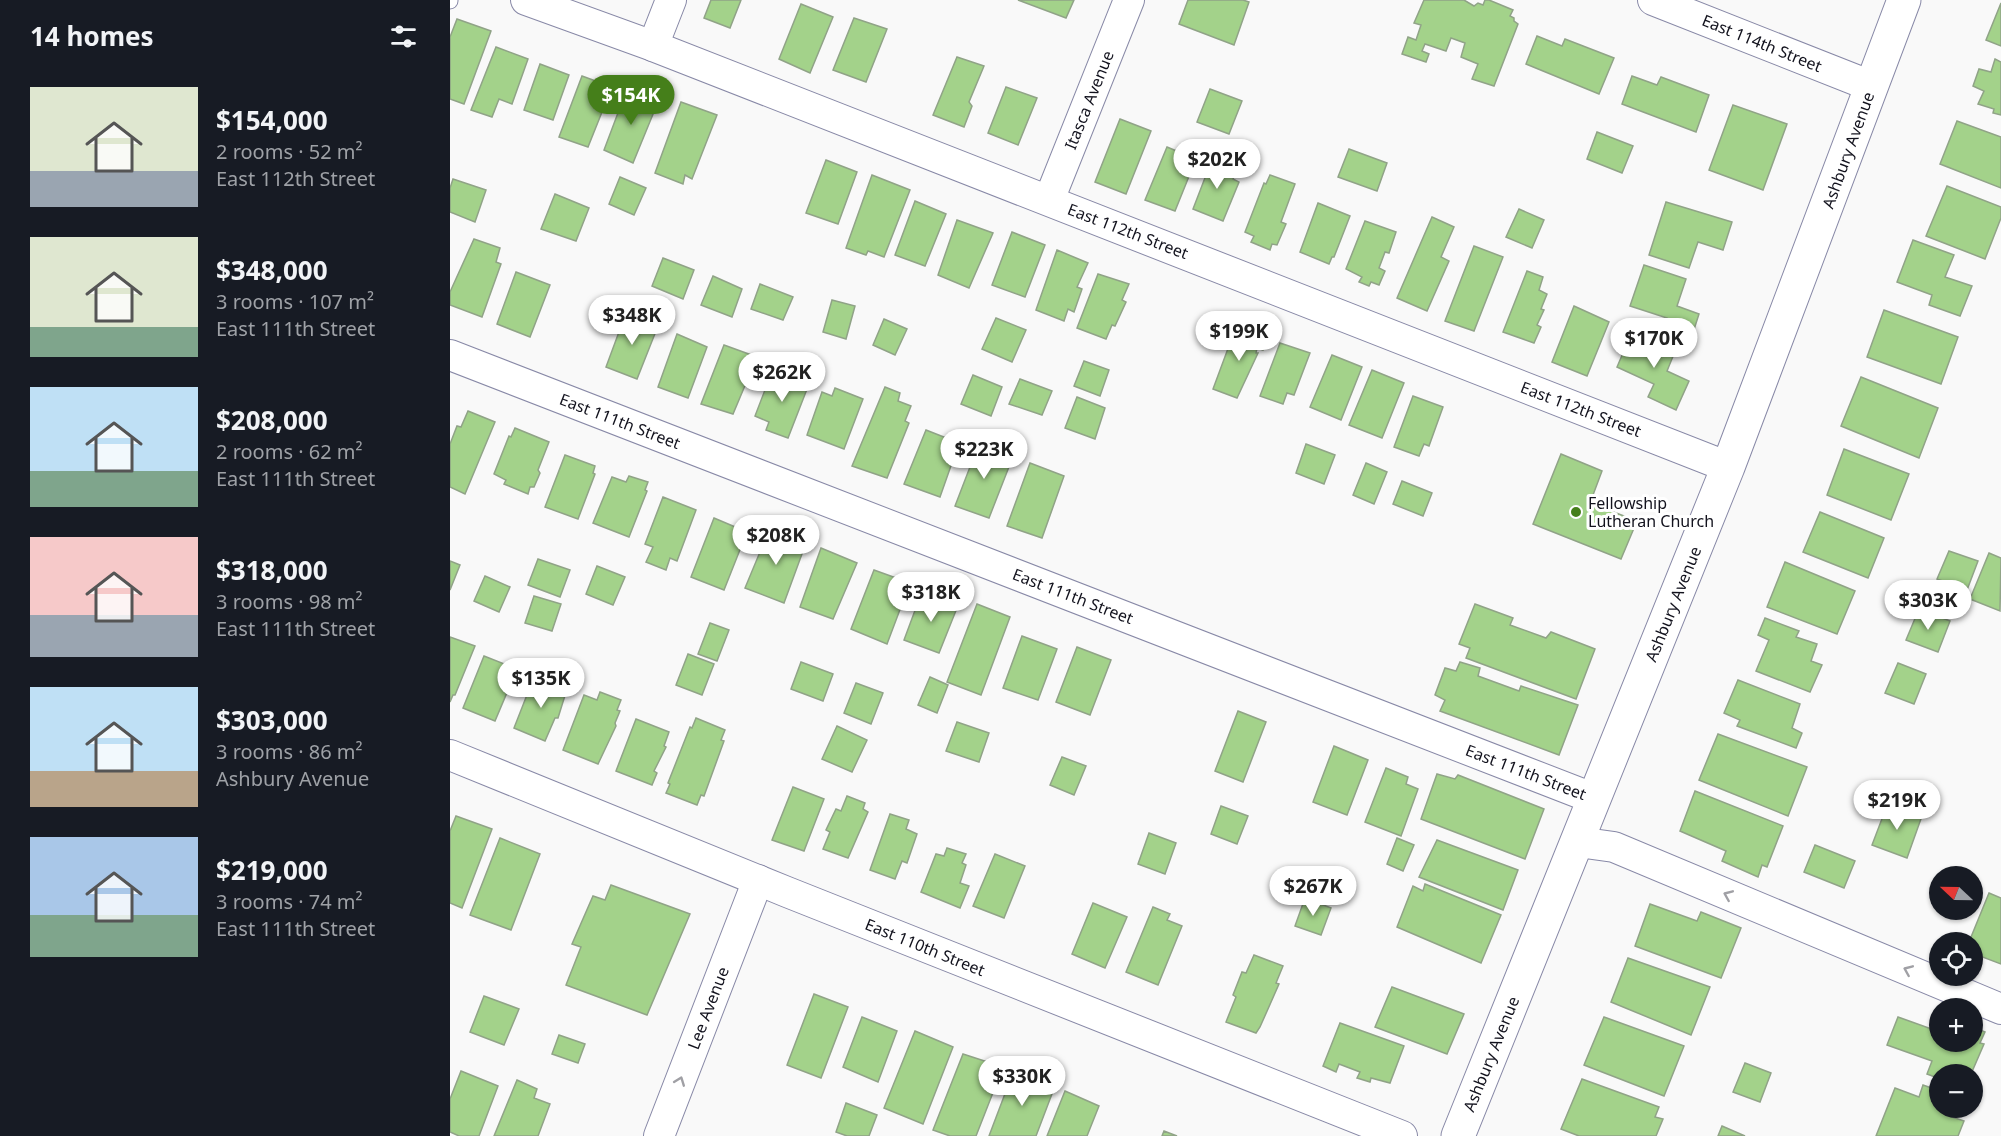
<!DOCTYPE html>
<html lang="en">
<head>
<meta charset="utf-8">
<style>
	body { margin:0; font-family:"Noto Sans",sans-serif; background:#242831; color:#f1f3f6; height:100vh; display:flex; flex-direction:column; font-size:22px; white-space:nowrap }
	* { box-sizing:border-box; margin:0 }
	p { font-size:20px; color:#9ea1a6 }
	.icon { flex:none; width:33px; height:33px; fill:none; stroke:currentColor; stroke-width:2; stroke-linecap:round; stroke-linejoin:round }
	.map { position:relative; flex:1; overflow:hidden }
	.sheet { display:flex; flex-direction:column; background:#171b24; width:450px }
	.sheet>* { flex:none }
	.needle { width:39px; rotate:292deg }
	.tools { position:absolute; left:1479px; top:866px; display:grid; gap:12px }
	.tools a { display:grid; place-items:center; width:54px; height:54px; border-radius:50%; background:#171b24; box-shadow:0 2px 4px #0004; font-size:30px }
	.price { position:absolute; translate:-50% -51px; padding:0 14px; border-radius:21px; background:#fff; color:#222; font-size:20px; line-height:39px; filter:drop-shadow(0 2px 3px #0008) }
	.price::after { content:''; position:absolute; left:50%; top:36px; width:18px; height:14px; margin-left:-9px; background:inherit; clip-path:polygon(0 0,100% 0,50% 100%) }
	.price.active { background:#457f1a; color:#fff }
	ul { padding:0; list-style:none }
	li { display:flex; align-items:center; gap:18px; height:150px; padding:0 30px }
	li span { display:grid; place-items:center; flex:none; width:168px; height:120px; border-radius:0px; color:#555 }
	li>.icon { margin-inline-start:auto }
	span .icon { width:72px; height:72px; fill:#fffc; stroke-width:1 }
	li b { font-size:26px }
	h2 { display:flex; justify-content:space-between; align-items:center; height:72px; padding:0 30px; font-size:26px }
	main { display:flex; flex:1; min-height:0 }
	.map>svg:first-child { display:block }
</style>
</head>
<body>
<main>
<section class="sheet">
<h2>14 homes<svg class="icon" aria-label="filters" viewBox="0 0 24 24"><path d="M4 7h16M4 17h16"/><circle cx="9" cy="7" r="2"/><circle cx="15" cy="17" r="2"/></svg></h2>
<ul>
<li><span style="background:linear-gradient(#dfe7d0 70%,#9aa5b1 0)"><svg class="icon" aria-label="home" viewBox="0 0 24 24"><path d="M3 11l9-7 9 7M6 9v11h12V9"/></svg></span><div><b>$154,000</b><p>2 rooms · 52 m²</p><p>East 112th Street</p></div></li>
<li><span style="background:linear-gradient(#dfe7d0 75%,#7fa58c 0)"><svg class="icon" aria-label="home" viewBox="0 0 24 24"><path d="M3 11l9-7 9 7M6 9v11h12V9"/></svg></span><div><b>$348,000</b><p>3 rooms · 107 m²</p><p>East 111th Street</p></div></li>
<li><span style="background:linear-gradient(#bfe0f5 70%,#7fa58c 0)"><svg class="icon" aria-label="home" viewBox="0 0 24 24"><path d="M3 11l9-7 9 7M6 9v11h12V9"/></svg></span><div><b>$208,000</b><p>2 rooms · 62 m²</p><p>East 111th Street</p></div></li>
<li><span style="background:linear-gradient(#f6c9c9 65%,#9aa5b1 0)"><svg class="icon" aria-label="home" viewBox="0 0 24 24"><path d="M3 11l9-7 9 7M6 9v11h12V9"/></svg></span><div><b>$318,000</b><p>3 rooms · 98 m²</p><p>East 111th Street</p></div></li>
<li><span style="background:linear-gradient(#bfe0f5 70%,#b9a48a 0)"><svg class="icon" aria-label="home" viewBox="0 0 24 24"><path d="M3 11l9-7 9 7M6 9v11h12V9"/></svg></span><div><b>$303,000</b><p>3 rooms · 86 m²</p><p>Ashbury Avenue</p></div></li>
<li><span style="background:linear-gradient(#a9c7e8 65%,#7fa58c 0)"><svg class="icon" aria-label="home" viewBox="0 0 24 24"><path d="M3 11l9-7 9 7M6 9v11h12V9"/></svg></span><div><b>$219,000</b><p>3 rooms · 74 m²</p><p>East 111th Street</p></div></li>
</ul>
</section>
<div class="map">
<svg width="1551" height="1136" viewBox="0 0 1551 1136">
	<rect width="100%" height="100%" fill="#f9f9f9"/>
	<g fill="#a3d28a" stroke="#90a387" stroke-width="1.5">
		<polygon points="261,0 291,0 280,28 254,18"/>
		<polygon points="568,0 624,0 616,18"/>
		<polygon points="738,0 793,0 799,2 784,45 729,24"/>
		<polygon points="974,0 1014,0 1024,6 1028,3 1033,5 1035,0 1039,0 1063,10 1060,16 1064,18 1064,21 1068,24 1044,86 1022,79 1028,64 1011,57 1015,43 1001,38 996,51 975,44 972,51 979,54 976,62 952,54 958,37 966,40 971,25 964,23"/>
		<polygon points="1551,3 1551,46 1536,40"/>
		<polygon points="351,4 383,17 360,73 329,59"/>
		<polygon points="404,18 437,29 416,82 383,70"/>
		<polygon points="7,19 41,31 14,104 0,99 0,37"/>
		<polygon points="1087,36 1112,46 1115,39 1164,58 1149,94 1076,64"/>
		<polygon points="46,47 78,59 62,104 49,99 42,117 21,110"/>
		<polygon points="507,57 534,66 519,102 522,106 514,127 483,115"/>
		<polygon points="1545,59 1551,62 1551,115 1543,113 1544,109 1528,104 1534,91 1523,86 1529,69 1541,72"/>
		<polygon points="90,64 119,75 103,120 74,110"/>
		<polygon points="132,76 162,87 138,147 109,137"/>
		<polygon points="1182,76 1207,85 1211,77 1259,95 1246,132 1172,104"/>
		<polygon points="556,87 587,98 568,145 538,133"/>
		<polygon points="177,89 208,102 183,163 154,150"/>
		<polygon points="760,89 792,101 779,134 747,122"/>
		<polygon points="231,102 267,115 242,179 235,175 233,184 205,173"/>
		<polygon points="1283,105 1337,124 1313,190 1259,170"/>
		<polygon points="670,119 701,131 676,194 645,182"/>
		<polygon points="1507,121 1551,137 1551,188 1490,164"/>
		<polygon points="1147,132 1183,146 1172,173 1137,159"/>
		<polygon points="717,147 746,159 725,211 695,200"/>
		<polygon points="899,149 937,163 927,191 888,177"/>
		<polygon points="763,157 787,166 783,179 789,182 773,221 743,209"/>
		<polygon points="376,160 407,172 388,224 356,213"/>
		<polygon points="422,175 460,190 434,257 418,251 416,255 396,248"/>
		<polygon points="820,175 845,184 831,222 836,224 827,245 822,244 820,250 801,242 804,236 795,232 814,183 816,184"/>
		<polygon points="170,177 196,188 184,215 159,204"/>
		<polygon points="3,179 36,190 25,222 0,212 0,188"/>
		<polygon points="1497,186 1551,207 1551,218 1535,259 1476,236"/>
		<polygon points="105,194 139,208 126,241 91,229"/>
		<polygon points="465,201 496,214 475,266 445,255"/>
		<polygon points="1216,202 1282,222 1273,250 1248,242 1239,268 1199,255"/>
		<polygon points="868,203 900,216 884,257 882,257 879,264 850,252"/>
		<polygon points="1069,209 1094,220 1082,248 1056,237"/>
		<polygon points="982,217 1004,227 991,257 999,261 977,311 947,298"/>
		<polygon points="507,220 543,233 519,288 488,275"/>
		<polygon points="915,221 946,232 939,253 935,252 929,268 935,271 929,285 921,282 919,286 909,282 912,277 896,269"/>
		<polygon points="562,232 595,245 575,297 542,285"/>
		<polygon points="24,239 50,248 46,262 51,264 32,317 0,305 0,292"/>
		<polygon points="1463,240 1504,255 1495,277 1522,286 1510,316 1479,305 1482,295 1447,282"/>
		<polygon points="1024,246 1053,257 1024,331 995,321"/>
		<polygon points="607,250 638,263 627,287 632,289 624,312 618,309 614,321 586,310"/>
		<polygon points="213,258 244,270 233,299 202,286"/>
		<polygon points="1194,265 1236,279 1227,306 1249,314 1240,342 1212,333 1217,318 1180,306"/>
		<polygon points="1077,271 1093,277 1089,290 1097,294 1091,309 1094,310 1087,325 1091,327 1084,343 1053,332"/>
		<polygon points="66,272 100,285 80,337 47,324"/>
		<polygon points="648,274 679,284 672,300 676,302 665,326 662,325 656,339 627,328"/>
		<polygon points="263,276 292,289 282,317 251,305"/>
		<polygon points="310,284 343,297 333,320 301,309"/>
		<polygon points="382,300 405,306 396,339 373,332"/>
		<polygon points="1124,306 1159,322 1137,376 1102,362"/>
		<polygon points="1434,310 1508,337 1491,384 1417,357"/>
		<polygon points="176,313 208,326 187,379 156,367"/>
		<polygon points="546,318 576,330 562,362 532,349"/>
		<polygon points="434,319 457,329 445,355 423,345"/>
		<polygon points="786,327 818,339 813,350 807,348 806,353 808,353 787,398 763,389"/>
		<polygon points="1182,332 1226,349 1217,371 1239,381 1226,410 1198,397 1204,384 1167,367"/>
		<polygon points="227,334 257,347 238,398 208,387"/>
		<polygon points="830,343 860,353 844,395 837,393 833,404 810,396"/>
		<polygon points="274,345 307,357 283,414 251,404"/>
		<polygon points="882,355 912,367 891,420 860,407"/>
		<polygon points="634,361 659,370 650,396 624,386"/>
		<polygon points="323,369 359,384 338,438 316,430 319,422 305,416"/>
		<polygon points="922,370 954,383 932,438 899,425"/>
		<polygon points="523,375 552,387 541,416 511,404"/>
		<polygon points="1411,377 1488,408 1469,458 1391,426"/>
		<polygon points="570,379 602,391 592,415 559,404"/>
		<polygon points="435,387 450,393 448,401 461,406 455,421 459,423 437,478 402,466"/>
		<polygon points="385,388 413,399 394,449 357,435 372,392 382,396"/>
		<polygon points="963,396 993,407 979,446 974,444 969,456 944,447"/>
		<polygon points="627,397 655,408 645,439 615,428"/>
		<polygon points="18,411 45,422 15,494 0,487 0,444 7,426 11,427"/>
		<polygon points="65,428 99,442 88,470 90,473 84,487 80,487 78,494 54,484 56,480 44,474 59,436 61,437"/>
		<polygon points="476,430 509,443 490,497 454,484"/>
		<polygon points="530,441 564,454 539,518 505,506"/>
		<polygon points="856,444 885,455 874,484 846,473"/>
		<polygon points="1394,449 1459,474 1441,520 1377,495"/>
		<polygon points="1111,454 1152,471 1140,503 1187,521 1171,559 1083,524"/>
		<polygon points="115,455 145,466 143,473 145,474 128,519 95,507"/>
		<polygon points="580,463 614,476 592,538 557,526"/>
		<polygon points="916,463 937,472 924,504 903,495"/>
		<polygon points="179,476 198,482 195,490 197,491 179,537 143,523 162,477 176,482"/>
		<polygon points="952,481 982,493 973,516 943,504"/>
		<polygon points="213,497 246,510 227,561 220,558 216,570 196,562 203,547 195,544"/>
		<polygon points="1370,512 1434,538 1418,578 1353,552"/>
		<polygon points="264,518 297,532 274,590 241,577"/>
		<polygon points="320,528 356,543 334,603 295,588"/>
		<polygon points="371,548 407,563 383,619 350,607"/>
		<polygon points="1499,551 1528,561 1517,590 1487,579"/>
		<polygon points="1539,553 1551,558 1550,611 1520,599"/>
		<polygon points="88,559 120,570 110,597 78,585"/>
		<polygon points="0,561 10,565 0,590"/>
		<polygon points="1335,562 1405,591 1387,634 1317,607"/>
		<polygon points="147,566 175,577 163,605 136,594"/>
		<polygon points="424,570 460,583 437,644 401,629"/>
		<polygon points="35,576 60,587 49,612 24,601"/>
		<polygon points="486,594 509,603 489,653 454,640 470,597 483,602"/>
		<polygon points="84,596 111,604 102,631 75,623"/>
		<polygon points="527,604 560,617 531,695 497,682"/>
		<polygon points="1025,604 1063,618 1060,625 1096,638 1101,632 1145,649 1126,699 1016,658 1020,648 1009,644"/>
		<polygon points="1469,609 1500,621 1488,652 1456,640"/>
		<polygon points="1315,618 1349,631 1346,637 1367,644 1361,661 1372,665 1360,692 1306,671 1319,640 1308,635"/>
		<polygon points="260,623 279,630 267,661 248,654"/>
		<polygon points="572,636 607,649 588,700 553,688"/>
		<polygon points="0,637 25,646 5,695 3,695 0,702"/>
		<polygon points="627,647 661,660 640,715 606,702"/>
		<polygon points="238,654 264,664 252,695 226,685"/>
		<polygon points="34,656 67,669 45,721 13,708"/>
		<polygon points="351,662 383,674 373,701 341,689"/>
		<polygon points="1010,662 1030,668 1028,676 1069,691 1071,686 1128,705 1109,755 990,711 995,700 985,695 995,668 1006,671"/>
		<polygon points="1448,663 1476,674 1464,704 1435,693"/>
		<polygon points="84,677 117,689 108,718 105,718 95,741 64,728"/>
		<polygon points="480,677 498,685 487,713 468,705"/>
		<polygon points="1288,680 1350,704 1342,728 1352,733 1346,748 1287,726 1290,720 1274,713"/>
		<polygon points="406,683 433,693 421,724 394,713"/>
		<polygon points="150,692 171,700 167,710 170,711 165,723 166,726 148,764 113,750 134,695 147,700"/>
		<polygon points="788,711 816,722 793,782 765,771"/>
		<polygon points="246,718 275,730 271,740 274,741 254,796 251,795 247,805 216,793 220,784 218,783 240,727 242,728"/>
		<polygon points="186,719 219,732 214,746 216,747 204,771 207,773 202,785 166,771"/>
		<polygon points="507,722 539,733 529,762 496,751"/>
		<polygon points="387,726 417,740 402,772 372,759"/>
		<polygon points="1268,734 1357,767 1338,816 1249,780"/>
		<polygon points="884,746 918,760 897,815 863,802"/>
		<polygon points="612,757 636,766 624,795 600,785"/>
		<polygon points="936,768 958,777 956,784 968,789 951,836 915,822"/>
		<polygon points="987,774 1005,779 1008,775 1094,809 1075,859 971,819"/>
		<polygon points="343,787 374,799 354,851 322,840"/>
		<polygon points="1245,791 1333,826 1317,867 1312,865 1308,877 1272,861 1276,851 1230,831"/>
		<polygon points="397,796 415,803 413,809 418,812 398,858 373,849 380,832 376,830 386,809 391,811"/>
		<polygon points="1438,803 1472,816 1457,858 1422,845"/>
		<polygon points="771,806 798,816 787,844 761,834"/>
		<polygon points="440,814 459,820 456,829 467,834 457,863 452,861 445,879 420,870"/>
		<polygon points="6,816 42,829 12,908 0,903 0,831"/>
		<polygon points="699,833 726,843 715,874 688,864"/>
		<polygon points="50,838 90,854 61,930 20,915"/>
		<polygon points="947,838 964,845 953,871 937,864"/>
		<polygon points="987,840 1068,870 1053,910 969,877"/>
		<polygon points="1365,845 1405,861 1394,888 1354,872"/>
		<polygon points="497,848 516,854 512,863 516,865 510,883 519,886 510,908 471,892 486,854 494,856"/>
		<polygon points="545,854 575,866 554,918 523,906"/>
		<polygon points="975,884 1051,915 1031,963 947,927 963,886 973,891"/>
		<polygon points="161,885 240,914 197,1015 116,985 131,947 122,944 143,896 155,900"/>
		<polygon points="1539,893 1551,898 1551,964 1522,953 1522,942 1519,942"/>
		<polygon points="855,898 881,908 871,935 845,926"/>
		<polygon points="643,903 677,917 655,968 622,954"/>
		<polygon points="1200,904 1247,921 1251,912 1291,928 1271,978 1185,946"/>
		<polygon points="703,907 720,914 717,920 732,926 708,985 676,972"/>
		<polygon points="804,955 833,966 826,983 829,984 810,1027 806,1033 776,1022 786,997 783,995 792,972 796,973"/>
		<polygon points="1178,958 1260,987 1241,1035 1161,1002"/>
		<polygon points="942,987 1014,1014 997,1054 925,1027"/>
		<polygon points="364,994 398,1007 371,1078 337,1065"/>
		<polygon points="34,996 69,1009 54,1045 20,1032"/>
		<polygon points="412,1017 447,1031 428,1082 393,1067"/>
		<polygon points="1154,1017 1234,1046 1214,1096 1134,1065"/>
		<polygon points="1448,1017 1490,1032 1490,1041 1522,1041 1522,1027 1535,1032 1530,1043 1534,1044 1521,1074 1490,1074 1490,1079 1477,1074 1482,1061 1437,1045"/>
		<polygon points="890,1023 954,1046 940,1083 921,1078 920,1082 907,1078 910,1072 889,1064 886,1072 873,1066"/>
		<polygon points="465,1031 503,1047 473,1124 434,1108"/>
		<polygon points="109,1035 135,1044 128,1063 102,1054"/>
		<polygon points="513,1054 553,1067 526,1136 500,1136 483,1130"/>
		<polygon points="1295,1063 1321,1073 1310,1102 1283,1092"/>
		<polygon points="564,1070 605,1086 586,1136 539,1136"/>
		<polygon points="11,1071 48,1086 29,1136 9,1136 0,1132 0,1099"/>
		<polygon points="1132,1079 1209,1107 1205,1117 1213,1119 1206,1136 1129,1136 1111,1129"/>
		<polygon points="67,1080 87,1089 84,1098 100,1104 88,1136 44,1136"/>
		<polygon points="1473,1085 1490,1091 1490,1107 1506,1107 1502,1117 1514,1121 1508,1136 1426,1136 1445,1088 1469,1097"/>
		<polygon points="615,1091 649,1106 637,1136 597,1136"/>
		<polygon points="396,1103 427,1115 419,1136 397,1136 386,1132"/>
		<polygon points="1272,1126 1295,1136 1268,1136"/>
		<polygon points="714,1131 727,1136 712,1136"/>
	</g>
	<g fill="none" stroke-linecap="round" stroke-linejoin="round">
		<defs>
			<polyline id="lane" points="0,1 0,0"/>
			<g id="street">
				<polyline points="76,0 203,46 1278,467"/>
				<polyline points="1203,0 1421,86"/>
				<polyline points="203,46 221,0"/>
				<polyline points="599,200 679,0"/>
				<polyline points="0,355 1145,799"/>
				<polyline points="0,755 337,892 952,1136"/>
				<polyline points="1128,842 1164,847 1551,1009"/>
				<polyline points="209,1136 308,880"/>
			</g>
			<polyline id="secondary" points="1008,1136 1278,467 1454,0"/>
		</defs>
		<use href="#lane" stroke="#8889a7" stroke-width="17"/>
		<use href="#street" stroke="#8889a7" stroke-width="32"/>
		<use href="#secondary" stroke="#8889a7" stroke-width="35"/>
		<use href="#lane" stroke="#fff" stroke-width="15"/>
		<use href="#street" stroke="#fff" stroke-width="30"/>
		<use href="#secondary" stroke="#fff" stroke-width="33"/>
	</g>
	<defs><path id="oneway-chevron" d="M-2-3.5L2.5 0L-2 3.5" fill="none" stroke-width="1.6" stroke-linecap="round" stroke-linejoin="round" transform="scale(1.5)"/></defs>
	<g stroke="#a0a0a5">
		<use href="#oneway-chevron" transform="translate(1278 895) rotate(-157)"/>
		<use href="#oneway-chevron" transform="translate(1458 970) rotate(-157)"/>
		<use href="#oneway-chevron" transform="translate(230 1081) rotate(-69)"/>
	</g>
	<circle fill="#457f1a" stroke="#fff" stroke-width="2" cx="1126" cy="512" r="6"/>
	<g text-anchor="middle" stroke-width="6" stroke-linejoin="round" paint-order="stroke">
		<g font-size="16" fill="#12121d" stroke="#fff">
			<text transform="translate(1312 43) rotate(22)" y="6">East 114th Street</text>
			<text transform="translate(639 100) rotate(-68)" y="6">Itasca Avenue</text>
			<text transform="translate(1398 150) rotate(-70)" y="6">Ashbury Avenue</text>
			<text transform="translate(678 231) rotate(21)" y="6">East 112th Street</text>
			<text transform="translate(1131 409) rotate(21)" y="6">East 112th Street</text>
			<text transform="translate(170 421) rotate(21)" y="6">East 111th Street</text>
			<text transform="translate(623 596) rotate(21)" y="6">East 111th Street</text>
			<text transform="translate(1223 604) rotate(-68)" y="6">Ashbury Avenue</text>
			<text transform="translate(1076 772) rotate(21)" y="6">East 111th Street</text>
			<text transform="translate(475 947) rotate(22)" y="6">East 110th Street</text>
			<text transform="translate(258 1008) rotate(-69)" y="6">Lee Avenue</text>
			<text transform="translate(1041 1054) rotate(-68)" y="6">Ashbury Avenue</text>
		</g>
		<g font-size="16" fill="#12121d" stroke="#fff" text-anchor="start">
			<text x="1138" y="509">Fellowship<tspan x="1138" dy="18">Lutheran Church</tspan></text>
		</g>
	</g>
</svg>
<div class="tools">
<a><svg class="needle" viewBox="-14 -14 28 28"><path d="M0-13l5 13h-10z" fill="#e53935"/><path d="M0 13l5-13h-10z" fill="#9ea1a6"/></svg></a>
<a><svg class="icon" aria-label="locate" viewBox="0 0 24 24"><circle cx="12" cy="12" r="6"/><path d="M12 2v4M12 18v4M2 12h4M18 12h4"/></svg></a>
<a>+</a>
<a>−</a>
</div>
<b class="price active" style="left:181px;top:126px">$154K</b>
<b class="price" style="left:767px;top:190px">$202K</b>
<b class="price" style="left:182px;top:346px">$348K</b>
<b class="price" style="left:789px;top:362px">$199K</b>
<b class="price" style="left:1204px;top:369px">$170K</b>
<b class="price" style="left:332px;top:403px">$262K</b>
<b class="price" style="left:534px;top:480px">$223K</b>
<b class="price" style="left:326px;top:566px">$208K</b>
<b class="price" style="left:481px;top:623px">$318K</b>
<b class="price" style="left:1478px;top:631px">$303K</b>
<b class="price" style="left:91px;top:709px">$135K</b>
<b class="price" style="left:1447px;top:831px">$219K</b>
<b class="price" style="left:863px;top:917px">$267K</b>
<b class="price" style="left:572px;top:1107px">$330K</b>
</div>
</main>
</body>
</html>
